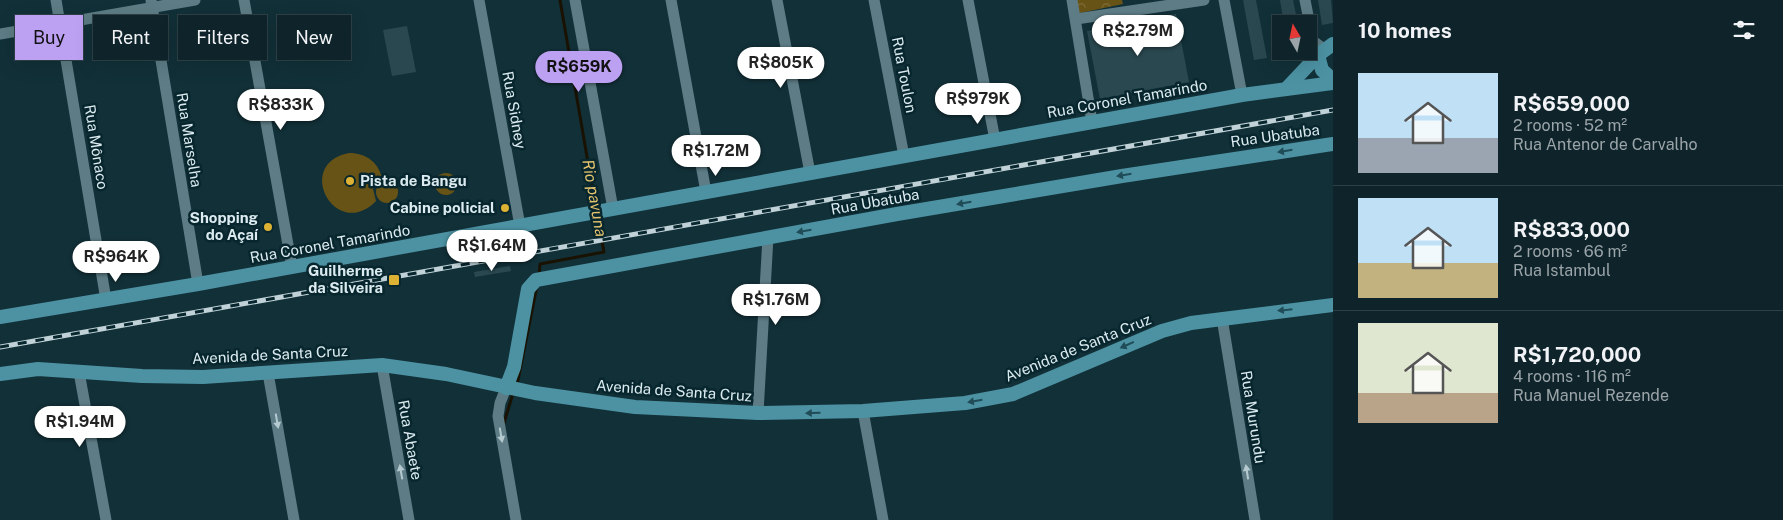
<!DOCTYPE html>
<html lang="en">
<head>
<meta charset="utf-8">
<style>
	body { margin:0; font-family:"Public Sans",sans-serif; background:#1c3036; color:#f1f3f6; height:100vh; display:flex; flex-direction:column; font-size:19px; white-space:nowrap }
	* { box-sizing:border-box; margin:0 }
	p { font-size:16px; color:#9ba4a8 }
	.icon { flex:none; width:28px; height:28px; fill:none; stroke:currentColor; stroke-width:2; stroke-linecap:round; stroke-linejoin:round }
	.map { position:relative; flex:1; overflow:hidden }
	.drawer { display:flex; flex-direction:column; background:#0e242a; width:450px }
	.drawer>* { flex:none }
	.banner { position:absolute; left:15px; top:15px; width:475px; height:45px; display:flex; gap:10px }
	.needle { width:32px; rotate:351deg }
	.buttons { position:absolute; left:1272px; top:15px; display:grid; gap:10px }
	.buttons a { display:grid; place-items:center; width:45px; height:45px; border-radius:0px; background:#0e242a; box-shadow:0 5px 20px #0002,0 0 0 1px #2e4147; font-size:25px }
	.price { position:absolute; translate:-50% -42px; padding:0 11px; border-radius:18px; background:#fff; color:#222; font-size:16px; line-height:32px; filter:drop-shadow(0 1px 2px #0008) }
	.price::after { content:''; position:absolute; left:50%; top:30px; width:15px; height:11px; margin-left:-8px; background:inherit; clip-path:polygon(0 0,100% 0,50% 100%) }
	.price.selected { background:#bca0f2; color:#111 }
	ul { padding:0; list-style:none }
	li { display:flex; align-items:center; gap:15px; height:125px; padding:0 25px }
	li+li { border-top:1px solid #2e4147 }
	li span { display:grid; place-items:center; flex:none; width:140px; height:100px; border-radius:0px; color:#555 }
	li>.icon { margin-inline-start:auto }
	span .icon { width:60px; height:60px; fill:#fffc; stroke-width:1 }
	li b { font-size:21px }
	h2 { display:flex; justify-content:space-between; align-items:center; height:60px; padding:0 25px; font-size:21px }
	.chip { padding:0 18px; border-radius:0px; background:#0e242a; box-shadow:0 5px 20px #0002,0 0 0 1px #2e4147; font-size:18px; line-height:45px }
	.chip.selected { background:#bca0f2; color:#111 }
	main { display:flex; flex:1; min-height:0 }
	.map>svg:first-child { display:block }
</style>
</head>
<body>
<main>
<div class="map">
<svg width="1333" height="520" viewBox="0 0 1333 520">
	<defs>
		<pattern id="park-crowns" width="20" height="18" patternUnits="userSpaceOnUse" patternTransform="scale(1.25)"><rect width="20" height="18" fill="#685316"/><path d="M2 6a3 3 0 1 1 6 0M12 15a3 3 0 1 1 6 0" fill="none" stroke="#7d6c38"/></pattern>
	</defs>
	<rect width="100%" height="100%" fill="#123038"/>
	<polygon fill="url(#park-crowns)" points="1072,0 1122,0 1123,4 1075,14"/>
	<g fill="#685316">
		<path d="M349,153C366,153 378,162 382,178L373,189L376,201C336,242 293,164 349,153Z"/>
		<circle cx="446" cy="184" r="11"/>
		<circle cx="387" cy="192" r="11"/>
	</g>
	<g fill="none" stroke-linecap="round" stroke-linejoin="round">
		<g stroke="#191202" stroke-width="3">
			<polyline points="560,0 596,209"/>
			<polyline points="539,275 540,264 604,252 597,215"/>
			<polyline points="517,385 537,286"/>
			<polyline points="504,423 513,393"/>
		</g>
	</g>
	<g fill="#2a4850">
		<polygon points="1243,0 1256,0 1267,58 1254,60"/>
		<polygon points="1280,0 1293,0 1298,24 1284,24"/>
		<polygon points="1318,0 1331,0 1333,23 1322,25"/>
		<polygon points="1176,14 1189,82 1100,99 1087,31"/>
		<polygon points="407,26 416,72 392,76 383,30"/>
		<polygon points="303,42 307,46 303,50 307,54 301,60 297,56 301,52 297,48"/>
		<polygon points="510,266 511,271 475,277 474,272"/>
	</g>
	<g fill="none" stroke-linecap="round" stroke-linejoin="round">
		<g stroke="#5d7c85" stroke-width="11">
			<polyline points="56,0 106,300"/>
			<polyline points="151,0 198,284"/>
			<polyline points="244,0 292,267"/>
			<polyline points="479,0 520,226"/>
			<polyline points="575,0 613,209"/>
			<polyline points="671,0 706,192"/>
			<polyline points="777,0 810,173"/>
			<polyline points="874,0 904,156"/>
			<polyline points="968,0 995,140"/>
			<polyline points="1072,0 1092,122"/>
			<polyline points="1224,0 1242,95"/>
			<polyline points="1305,0 1313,41 1325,50"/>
			<polyline points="1076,19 1204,0"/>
			<polyline points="0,34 195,0"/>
			<polyline points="1222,318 1255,520"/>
			<polyline points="382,365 409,520"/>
			<polyline points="79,372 106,520"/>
			<polyline points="268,373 294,520"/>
			<polyline points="506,388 500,403 498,416 516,520"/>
			<polyline points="863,411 883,520"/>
			<polyline points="758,413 768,237"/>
		</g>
		<g stroke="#4c92a3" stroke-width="14">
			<polyline points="1318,55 1322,70 1333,80"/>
			<polyline points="1286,89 1318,55 1333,44"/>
			<polyline points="0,317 198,284 1242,95 1333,83"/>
			<polyline points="0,374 38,369 142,376 203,377 382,365 446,374 535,393 635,407 758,413 863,411 965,403 1013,394 1162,331 1191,323 1333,305"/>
			<polyline points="506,388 514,367 528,289 536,280 897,214 1122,176 1333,144"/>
		</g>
		<defs>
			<polyline id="rail" points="0,347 1333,110"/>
		</defs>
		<use href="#rail" stroke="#c0d2d7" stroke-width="5"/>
		<use href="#rail" stroke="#07262e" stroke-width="3" stroke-dasharray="9" stroke-linecap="butt"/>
	</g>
	<defs><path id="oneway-solid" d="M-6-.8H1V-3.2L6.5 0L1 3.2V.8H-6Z" transform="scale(1.25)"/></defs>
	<g fill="#1f4c57">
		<use href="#oneway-solid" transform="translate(1285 151) rotate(171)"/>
		<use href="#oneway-solid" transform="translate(1124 175) rotate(171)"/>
		<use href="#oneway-solid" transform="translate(964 203) rotate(170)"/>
		<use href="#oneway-solid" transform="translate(804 231) rotate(170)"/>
		<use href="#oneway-solid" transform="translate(1285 310) rotate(174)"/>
		<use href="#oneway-solid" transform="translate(1127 345) rotate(156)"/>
		<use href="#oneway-solid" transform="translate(975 401) rotate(170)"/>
		<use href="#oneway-solid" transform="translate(813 413) rotate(178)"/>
	</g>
	<g fill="#b5cad0">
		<use href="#oneway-solid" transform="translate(277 421) rotate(80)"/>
		<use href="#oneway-solid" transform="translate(501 435) rotate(80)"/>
		<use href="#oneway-solid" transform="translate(401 472) rotate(-100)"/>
		<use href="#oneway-solid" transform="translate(1247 472) rotate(-99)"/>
	</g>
	<g fill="#ddb133" stroke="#07262e" stroke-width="2">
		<circle cx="350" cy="181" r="5"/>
		<circle cx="505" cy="208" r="5"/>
		<circle cx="268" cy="227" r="5"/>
		<rect x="388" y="274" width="12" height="12" rx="2.5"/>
	</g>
	<g text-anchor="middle" stroke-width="5" stroke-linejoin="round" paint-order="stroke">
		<g font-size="15" fill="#dbebf0" stroke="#07262e">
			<text transform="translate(904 75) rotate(79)" y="5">Rua Toulon</text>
			<text transform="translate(1127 99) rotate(-10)" y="5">Rua Coronel Tamarindo</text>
			<text transform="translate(514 110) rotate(80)" y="5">Rua Sidney</text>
			<text transform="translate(1275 136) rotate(-8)" y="5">Rua Ubatuba</text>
			<text transform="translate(189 140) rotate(81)" y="5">Rua Marselha</text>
			<text transform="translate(96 147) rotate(81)" y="5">Rua Mônaco</text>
			<text transform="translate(875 202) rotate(-10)" y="5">Rua Ubatuba</text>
			<text transform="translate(330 244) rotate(-10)" y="5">Rua Coronel Tamarindo</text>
			<text transform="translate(1078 348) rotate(-22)" y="5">Avenida de Santa Cruz</text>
			<text transform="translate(270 355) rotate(-3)" y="5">Avenida de Santa Cruz</text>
			<text transform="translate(674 391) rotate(4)" y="5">Avenida de Santa Cruz</text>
			<text transform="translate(1253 417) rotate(81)" y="5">Rua Murundu</text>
			<text transform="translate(410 440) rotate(80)" y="5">Rua Abaete</text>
		</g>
		<g font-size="15" font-weight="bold" fill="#dbebf0" stroke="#07262e" text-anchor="end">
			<text x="360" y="186" text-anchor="start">Pista de Bangu</text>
			<text x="495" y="213">Cabine policial</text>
			<text x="258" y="223">Shopping<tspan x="258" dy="17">do Açaí</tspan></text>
			<text x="383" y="276">Guilherme<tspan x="383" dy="17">da Silveira</tspan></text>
		</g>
		<g font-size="16" font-style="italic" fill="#e6c46d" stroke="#07262e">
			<text transform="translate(595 198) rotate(80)" y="6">Rio pavuna</text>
		</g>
	</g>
</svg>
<div class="buttons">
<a><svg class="needle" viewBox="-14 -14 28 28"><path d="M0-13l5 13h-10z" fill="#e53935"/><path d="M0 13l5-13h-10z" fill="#9ba4a8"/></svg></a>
</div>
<b class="price" style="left:1138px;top:57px">R$2.79M</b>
<b class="price" style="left:781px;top:89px">R$805K</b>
<b class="price selected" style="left:579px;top:93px">R$659K</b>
<b class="price" style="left:978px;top:125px">R$979K</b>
<b class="price" style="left:281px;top:131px">R$833K</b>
<b class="price" style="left:716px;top:177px">R$1.72M</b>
<b class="price" style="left:492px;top:272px">R$1.64M</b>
<b class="price" style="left:116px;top:283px">R$964K</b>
<b class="price" style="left:776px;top:326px">R$1.76M</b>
<b class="price" style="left:80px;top:448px">R$1.94M</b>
<div class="banner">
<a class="chip selected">Buy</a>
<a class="chip">Rent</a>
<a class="chip">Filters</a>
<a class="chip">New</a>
</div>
</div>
<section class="drawer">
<h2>10 homes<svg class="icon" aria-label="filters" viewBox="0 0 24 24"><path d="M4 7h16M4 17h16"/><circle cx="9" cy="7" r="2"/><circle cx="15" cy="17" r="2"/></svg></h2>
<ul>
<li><span style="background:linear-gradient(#bfe0f5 65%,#9aa5b1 0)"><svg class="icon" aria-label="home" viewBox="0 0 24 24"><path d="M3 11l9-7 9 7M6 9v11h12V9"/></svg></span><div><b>R$659,000</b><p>2 rooms · 52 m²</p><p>Rua Antenor de Carvalho</p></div></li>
<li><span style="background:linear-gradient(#bfe0f5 65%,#c2b280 0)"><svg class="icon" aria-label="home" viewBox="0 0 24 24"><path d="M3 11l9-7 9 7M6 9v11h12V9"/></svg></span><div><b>R$833,000</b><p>2 rooms · 66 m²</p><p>Rua Istambul</p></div></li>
<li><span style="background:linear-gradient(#dfe7d0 70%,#b9a48a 0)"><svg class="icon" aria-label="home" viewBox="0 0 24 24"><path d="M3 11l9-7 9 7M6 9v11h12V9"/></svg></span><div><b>R$1,720,000</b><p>4 rooms · 116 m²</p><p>Rua Manuel Rezende</p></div></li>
</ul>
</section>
</main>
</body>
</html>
